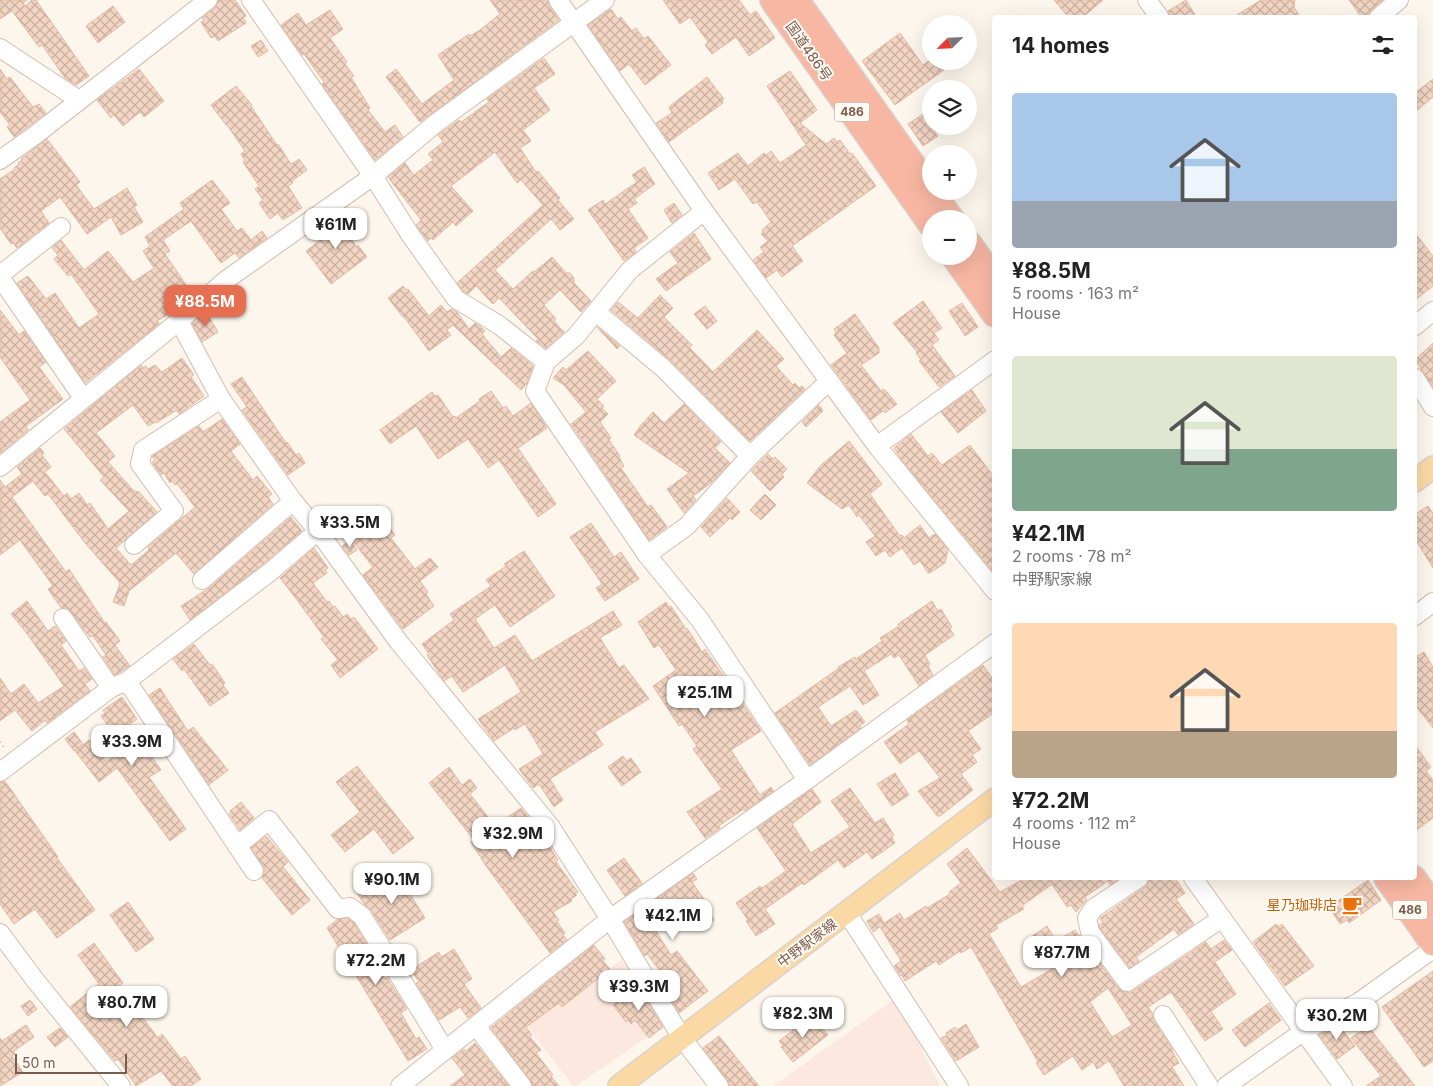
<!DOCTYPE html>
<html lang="en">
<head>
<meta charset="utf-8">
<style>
	body { margin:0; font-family:Inter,"Noto Sans JP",sans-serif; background:#f6f6f6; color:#222; height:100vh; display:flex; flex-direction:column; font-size:19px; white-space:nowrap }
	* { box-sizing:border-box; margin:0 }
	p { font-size:16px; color:#767676 }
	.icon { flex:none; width:28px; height:28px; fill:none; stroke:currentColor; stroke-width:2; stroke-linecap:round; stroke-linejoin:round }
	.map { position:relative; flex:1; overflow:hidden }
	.sheet { position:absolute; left:992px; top:15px; width:425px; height:865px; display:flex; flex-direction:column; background:#fff; border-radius:5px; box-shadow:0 5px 20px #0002 }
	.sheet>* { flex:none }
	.needle { width:32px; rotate:246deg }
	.tools { position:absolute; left:922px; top:15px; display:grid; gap:10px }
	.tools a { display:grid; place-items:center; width:55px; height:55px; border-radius:50%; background:#fff; box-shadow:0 5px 20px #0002; font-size:25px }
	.scale { position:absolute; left:15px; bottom:12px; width:112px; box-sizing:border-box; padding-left:5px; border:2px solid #7a5c4d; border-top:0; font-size:14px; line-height:18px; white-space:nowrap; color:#7a5c4d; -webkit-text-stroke:4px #fffaf3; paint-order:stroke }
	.price { position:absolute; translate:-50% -42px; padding:0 11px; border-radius:10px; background:#fff; color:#222; font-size:16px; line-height:32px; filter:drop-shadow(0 1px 2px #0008) }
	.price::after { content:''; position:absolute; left:50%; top:30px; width:15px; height:11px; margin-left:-8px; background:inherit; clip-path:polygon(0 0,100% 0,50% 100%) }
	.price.on { background:#e76f51; color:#fff }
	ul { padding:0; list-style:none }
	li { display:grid; align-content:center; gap:10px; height:265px; padding:0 20px }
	li span { display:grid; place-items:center; height:155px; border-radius:5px; color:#555 }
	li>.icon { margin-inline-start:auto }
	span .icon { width:90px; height:90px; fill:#fffc; stroke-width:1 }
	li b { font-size:21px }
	h2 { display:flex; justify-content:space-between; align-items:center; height:60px; padding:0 20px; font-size:21px }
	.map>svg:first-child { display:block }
</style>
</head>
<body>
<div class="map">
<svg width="1433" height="1086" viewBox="0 0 1433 1086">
	<defs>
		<pattern id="building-cross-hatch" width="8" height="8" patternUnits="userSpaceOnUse" patternTransform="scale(1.25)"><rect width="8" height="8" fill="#f3d5c3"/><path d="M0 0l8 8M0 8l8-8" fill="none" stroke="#cab0a1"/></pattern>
	</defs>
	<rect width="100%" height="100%" fill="#fdf6ec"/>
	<g fill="#fde8e0">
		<polygon points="621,960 640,985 665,1025 576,1086 573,1086 524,1022 580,993"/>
		<polygon points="896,998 940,1086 773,1086"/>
	</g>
	<g fill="url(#building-cross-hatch)" stroke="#e6bba3" fill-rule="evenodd">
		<polygon points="0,0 27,0 23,3 25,6 32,0 36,0 89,76 76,85 65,78 42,45 39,47 12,11 0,19"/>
		<polygon points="218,0 235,0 246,16 243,17 246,23 218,41 215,36 211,38 201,22 204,20 202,18 215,8"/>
		<polygon points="490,0 548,0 549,6 559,20 420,122 386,77 396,69 422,104 454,80 438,55 469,34 470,36 480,30 500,14"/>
		<polygon points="663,0 739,0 750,15 756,11 775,38 749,56 736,37 712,54 705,45 708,42 690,17 680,24"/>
		<polygon points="1054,0 1103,0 1082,18 1069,18"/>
		<polygon points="1186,0 1197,18 1171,18 1168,11"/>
		<polygon points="1261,0 1295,0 1294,7 1301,18 1232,18"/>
		<polygon points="1349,0 1383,0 1371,10 1368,18 1362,18"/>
		<polygon points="113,6 125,22 98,43 86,26"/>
		<polygon points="611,9 618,19 621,17 632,31 636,28 644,39 648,36 671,65 645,85 629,64 620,71 588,25"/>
		<polygon points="330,10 343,29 330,38 347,62 345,64 354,76 351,77 370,108 368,110 385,132 395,125 403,137 375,160 322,84 324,82 304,54 302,55 281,25 298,13 306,25"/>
		<polygon points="900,33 923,65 928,61 938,61 944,70 895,105 862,61"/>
		<polygon points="261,40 268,51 258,57 251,46"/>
		<polygon points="544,58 555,74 534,88 550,110 523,130 531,141 520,148 536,172 538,171 560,198 558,200 574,219 560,230 551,219 495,270 513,289 533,271 534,272 552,257 566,273 570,273 574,278 574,283 591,301 581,312 560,290 544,305 556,319 554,321 564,332 546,348 536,341 538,339 499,298 493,304 476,286 468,294 463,291 457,283 543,205 521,180 517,183 495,152 451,186 473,211 456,226 453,222 433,240 431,238 428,241 416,225 421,220 388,177 405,163 414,175 433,160 428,154 443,142 438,135 459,120 461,122 489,102 487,99"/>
		<polygon points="0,69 7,79 10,77 33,107 39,104 46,113 14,137 7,127 10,125 0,112"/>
		<polygon points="139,69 164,101 144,117 140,112 123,126 114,115 111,118 97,100"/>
		<polygon points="790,71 817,110 800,123 826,144 834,138 837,142 840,140 850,154 852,153 876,186 792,246 803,261 782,277 777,270 766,278 753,260 764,252 760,247 768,241 761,234 763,232 762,230 771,222 757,202 753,204 735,179 719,190 708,173 738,153 748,166 764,153 766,155 771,151 780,163 806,145 767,86"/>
		<polygon points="707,77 724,99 722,101 723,103 669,142 656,123 672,113 669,108 670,106"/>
		<polygon points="1433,79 1433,97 1415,112 1415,93"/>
		<polygon points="236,86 252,105 251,106 277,145 278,144 291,164 299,159 307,170 292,181 293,183 288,186 302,208 283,220 278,213 270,219 259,203 263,200 255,189 259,186 243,162 245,161 241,154 245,151 227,125 226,125 211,105"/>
		<polygon points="923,114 938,136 923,146 908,124"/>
		<polygon points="47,139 80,182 76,185 94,209 127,188 137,205 134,207 143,222 121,235 111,217 87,234 60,197 41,211 49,223 17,248 13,243 11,244 0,228 0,179 15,169 14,168 19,164 18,163 22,160 21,159"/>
		<polygon points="644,167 655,184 634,199 637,203 628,209 648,238 634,248 636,252 624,261 588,210 603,200 605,204 637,182 632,175"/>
		<polygon points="212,180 230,203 221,209 237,231 242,228 251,240 262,231 267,238 239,258 235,253 221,263 191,221 163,240 170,251 165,254 193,295 171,313 157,321 159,324 85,383 17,283 28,276 46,299 55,293 79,328 99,314 71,274 68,276 54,259 58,255 52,248 61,240 84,270 108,251 133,282 154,268 143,251 150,246 145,237 184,209 180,203"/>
		<polygon points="674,203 682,215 672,223 664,210"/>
		<polygon points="341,212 347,220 341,225 357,247 358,245 367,257 331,284 306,251 327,235 320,226"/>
		<polygon points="694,233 711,259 666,291 656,279 678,263 670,252"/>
		<polygon points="1415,233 1433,256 1433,286 1415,300"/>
		<polygon points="403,286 407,290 408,289 429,316 441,305 447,312 451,309 457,312 469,329 475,323 481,327 485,331 482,334 501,357 511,348 531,364 533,366 527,383 521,390 453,325 447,330 451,335 429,351 404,317 403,317 388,298"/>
		<polygon points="660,295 673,308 664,317 692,345 689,347 713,372 757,330 784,359 776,366 793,385 795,383 799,388 802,386 805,389 750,441 670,360 611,310 618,302 638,318"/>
		<polygon points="923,301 942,328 934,333 939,340 932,345 955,376 939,387 919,361 921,360 916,353 917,352 893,323"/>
		<polygon points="962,303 978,327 965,336 949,311"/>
		<polygon points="705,306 717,321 707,329 694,314"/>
		<polygon points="0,310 19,335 24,331 46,362 39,367 63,399 26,426 28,430 0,453 0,422 30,400 0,357"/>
		<polygon points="206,312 218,332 202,342 192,323"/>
		<polygon points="855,314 879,348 879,353 861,365 881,391 883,389 886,391 897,404 885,413 883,411 871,420 831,365 847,353 834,335 836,333 834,329"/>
		<polygon points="597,327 620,346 617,349"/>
		<polygon points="1433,343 1433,387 1415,360"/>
		<polygon points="588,351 616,381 597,399 604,406 602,408 608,414 600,422 611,438 609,440 620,456 619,457 624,466 621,468 648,507 651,505 667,527 649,540 571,424 586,412 564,385 553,378 563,367 566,370"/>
		<polygon points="182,358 194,375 191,377 204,396 179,414 177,410 156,423 155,422 148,426 133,405 96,433 115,456 108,462 134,491 136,492 138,491 157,512 116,548 131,565 149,550 148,547 195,507 177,484 175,485 172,481 170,483 164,473 161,475 152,462 155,460 152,456 199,426 203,432 222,419 240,444 231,451 253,480 257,476 272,494 268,497 273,504 194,574 176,553 129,591 124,606 113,602 120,583 85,543 48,494 45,496 33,481 12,497 66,572 69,569 105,623 106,622 120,641 115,645 130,666 115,675 103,657 106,655 93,636 90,637 71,612 67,608 61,608 48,589 53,586 20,540 0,555 0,480 5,487 22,474 17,467 40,448 44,453 42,455 51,467 45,472 64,496 67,493 71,499 79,493 87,505 90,503 108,529 129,511 100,480 104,477 64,429 141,365 143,368 146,366 148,369 155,365 162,372"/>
		<polygon points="242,377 286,443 287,442 296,455 299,453 305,463 288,475 242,410 247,407 231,384"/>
		<polygon points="972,390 986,411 958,433 941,412"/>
		<polygon points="491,391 503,408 506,406 513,416 531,403 547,428 518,448 556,504 538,517 499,460 488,468 468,439 438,459 416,426 390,444 380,430 432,392 435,396 438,395 453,417 455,416 456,418 480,401 479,399"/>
		<polygon points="684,404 721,442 715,448 730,463 711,483 693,496 696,500 684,513 667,489 689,473 634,435 641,425 653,412 664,423"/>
		<polygon points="819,405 823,411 806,427 802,422"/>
		<polygon points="911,434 928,456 932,453 942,465 970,445 995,478 995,574 901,459 894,448"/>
		<polygon points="849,441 882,484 870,494 900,536 902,535 904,538 920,525 929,538 935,534 948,549 945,563 930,573 928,573 920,561 914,565 902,548 890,557 885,550 876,556 866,542 875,536 859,515 857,517 849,505 842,509 807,483 820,466"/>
		<polygon points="768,454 773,459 775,457 787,469 782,474 784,477 770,491 751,471"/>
		<polygon points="765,494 776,505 761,520 750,510"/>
		<polygon points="727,498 740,512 732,520 730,518 710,537 701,527"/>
		<polygon points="1428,506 1433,513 1433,568 1415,539 1415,514"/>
		<polygon points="291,517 302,531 263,564 190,620 181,606 209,588"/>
		<polygon points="382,518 395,535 391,538 415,569 430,558 438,567 420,581 428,592 426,594 434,606 403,629 363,575 373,567 352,540"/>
		<polygon points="591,523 614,557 621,552 639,579 605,601 596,588 602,584 570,537"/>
		<polygon points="350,540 357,550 349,555 342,546"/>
		<polygon points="314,548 328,568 325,570 327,573 313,583 327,602 329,601 333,607 335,606 343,617 347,614 351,619 354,617 378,649 340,678 331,665 338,660 321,639 324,637 294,596 280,578"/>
		<polygon points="524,551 555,596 510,627 495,605 475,619 494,648 515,635 532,661 613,611 622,625 600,638 619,668 624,665 649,699 595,732 603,745 550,779 563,800 554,807 539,784 533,788 519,769 543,754 525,724 515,730 514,728 494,741 478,719 521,692 505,665 463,692 452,676 444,681 427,655 429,654 422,644 454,620 450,614 491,586 486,580 506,566 504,564"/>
		<polygon points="27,601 48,631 55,626 66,641 61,645 79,671 84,668 92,679 85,684 90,691 47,723 45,720 32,731 15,710 0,721 0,678 11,694 24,684 38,703 64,686 25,631 11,614"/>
		<polygon points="932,601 938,611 941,609 952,627 950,629 954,635 925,655 930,664 928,666 933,675 919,686 899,655 894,658 891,654 864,671 879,695 863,705 850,686 818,707 831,726 856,710 865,722 860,726 861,728 810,765 775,713 839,668 838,667 855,657 856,659 882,641 880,638 899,626 898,624"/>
		<polygon points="666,602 669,607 671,606 686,629 687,628 702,652 705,649 761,731 731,750 760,795 771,787 774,791 745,811 744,809 720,825 719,826 720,828 705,838 687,812 722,789 693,749 697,746 682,724 679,726 653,686 676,670 659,645 654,648 638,622"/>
		<polygon points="194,644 210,665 212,664 217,671 225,683 223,685 229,693 210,706 184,669 182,671 173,659"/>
		<polygon points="1424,652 1433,667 1433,728 1415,705 1415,657"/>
		<polygon points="983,665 995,682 995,712 968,731 981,749 972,755 977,762 961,774 973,790 940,816 937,816 918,791 940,778 919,751 900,764 884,742 909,724 907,720"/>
		<polygon points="160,688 188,731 193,727 228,770 209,785 149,695"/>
		<polygon points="122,697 137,719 130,724 161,770 149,777 186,829 170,841 117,768 99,782 75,751 89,740 106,762 125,749 101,716 105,713 103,710"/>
		<polygon points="74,732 83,744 74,751 65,739"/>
		<polygon points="1415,745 1431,767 1426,771 1433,780 1433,818 1415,831"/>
		<polygon points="623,756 627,761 631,758 641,772 622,786 608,767"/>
		<polygon points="357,766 414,838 393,854 374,829 345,852 331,835 360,812 336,782"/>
		<polygon points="449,767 462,785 470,779 477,788 470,794 495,826 521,808 532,822 529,825 545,850 550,847 558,860 556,862 578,892 575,893 577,895 571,899 572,901 553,912 559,920 557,922 565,933 563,935 567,940 550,953 486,866 471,842 474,840 429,783"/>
		<polygon points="895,773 909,795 892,806 877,784"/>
		<polygon points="5,781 58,857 57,858 95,910 57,938 35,909 14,924 0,904 0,782"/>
		<polygon points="850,788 875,823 883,818 894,835 892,837 895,843 872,859 867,852 844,868 838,860 804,885 802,883 765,909 775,924 756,936 746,921 748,920 736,903 760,886 762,888 786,871 757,828 812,789 821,802 792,824 811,853 850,827 831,801"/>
		<polygon points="241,802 254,818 240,830 229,814 231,813 230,811"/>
		<polygon points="266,836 288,862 283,867 310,900 292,915 262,878 265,869 251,848"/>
		<path d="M967,848L1000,892L1025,878H1121L1110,885L1108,881L1085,897L1087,900L1076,912L1071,905L1067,907L1052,884L1022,906L1024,909L996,925L998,928L989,934L1021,987L1052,969L1032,936L1047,926L1056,941L1075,930L1118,988L1127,993L1133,991L1206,942L1211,949L1224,940L1232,950L1215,962L1236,994L1211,1011L1223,1029L1205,1041L1171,992L1148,1007L1153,1014L1154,1021L1173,1050L1172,1051L1179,1063L1172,1067L1184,1086H1124L1109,1061L1097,1069L1093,1062L1082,1070L1073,1056L1044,1075L1036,1063L1038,1062L971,947L961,953L960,951L939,965L936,961L905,981L902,975L901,976L894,966L901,961L880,927L873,932L867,921L879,914L884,923L900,913L904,920L926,906L927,908L950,894L949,892L961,883L947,864ZM1108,988L1132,1025L1112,1037L1090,1002Z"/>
		<polygon points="624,858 642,883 625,896 607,870"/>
		<polygon points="395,870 401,881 404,879 412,893 410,894 425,918 390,940 371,910 364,904 358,894"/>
		<polygon points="693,873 697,879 692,882 706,902 703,903 714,920 703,927 701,925 692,931 684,919 681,921 668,903 647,917 671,955 677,951 708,991 679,1013 659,979 664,976 647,954 645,956 624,922"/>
		<polygon points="1150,878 1175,878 1185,893 1176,899 1194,924 1178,935 1174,929 1136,957 1139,961 1130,968 1100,928 1099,925 1103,923 1100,918 1145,887 1148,883"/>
		<polygon points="1368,880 1381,900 1349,923 1347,920 1340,924 1329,907"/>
		<polygon points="128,902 154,939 136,952 110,915"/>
		<polygon points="347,918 354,923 373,954 370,956 385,979 387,978 407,1009 401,1013 416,1039 419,1037 427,1049 408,1061 327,928 338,919"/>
		<polygon points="1276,924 1278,927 1282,924 1314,966 1285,986 1253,942"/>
		<polygon points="94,943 123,983 119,986 158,1038 162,1034 181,1059 185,1056 201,1079 191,1086 173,1086 161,1071 136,1086 118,1059 115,1061 71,1008 71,1006 99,984 78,955"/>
		<polygon points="594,945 605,959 603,961 610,969 562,1007 559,1003 526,1027 532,1035 530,1037 541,1050 536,1053 553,1075 551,1076 559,1086 532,1086 530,1080 491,1028"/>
		<polygon points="454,949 472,979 464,984 481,1008 468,1018 460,1007 439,1020 416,983 419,982 411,970 439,952 441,957"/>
		<polygon points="1433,971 1433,1061 1424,1067 1382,1007"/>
		<polygon points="638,986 663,1027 649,1038 635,1020 631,1024 628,1020 626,1022 613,1005"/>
		<polygon points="30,1000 37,1009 28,1016 21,1006"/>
		<polygon points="1269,1003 1281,1020 1245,1047 1232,1030"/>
		<polygon points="812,1016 828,1035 793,1062 781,1047 783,1046 779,1041"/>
		<polygon points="966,1024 979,1047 956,1061 941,1038 947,1035 946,1033 955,1027 957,1030"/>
		<polygon points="26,1025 34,1037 14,1051 15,1054 12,1056 23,1072 0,1086 0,1038 2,1041"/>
		<polygon points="1339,1025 1355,1046 1337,1059 1319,1035"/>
		<polygon points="1368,1026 1415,1086 1366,1086 1381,1076 1351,1038"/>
		<polygon points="60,1028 68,1037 55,1047 47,1037"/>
		<polygon points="719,1036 728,1047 759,1086 730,1086 727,1080 703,1048"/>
		<polygon points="475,1043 509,1086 450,1086 465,1075 452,1058 464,1049 466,1051"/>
	</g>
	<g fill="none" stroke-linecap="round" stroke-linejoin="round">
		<defs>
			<g id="minor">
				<polyline points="251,0 373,176 411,236 456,299 499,325 546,362 535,391 647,555 700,620 807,780"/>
				<polyline points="558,0 704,211 877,446 995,591"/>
				<polyline points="1147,0 1160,18"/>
				<polyline points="1378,18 1399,0"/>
				<polyline points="0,48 79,100"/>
				<polyline points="0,160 34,136 208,0"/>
				<polyline points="0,275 61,227"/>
				<polyline points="0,277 83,398"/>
				<polyline points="596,312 663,368 750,456"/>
				<polyline points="179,321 221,399 293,501 318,531 398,641 550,826 610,919 682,1038 719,1086"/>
				<polyline points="1415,326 1433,311"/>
				<polyline points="546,362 576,336 630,270 704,211"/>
				<polyline points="1415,378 1433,407"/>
				<polyline points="877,446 995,360"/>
				<polyline points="0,467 179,321 226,280 373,176 436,123 605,0"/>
				<polyline points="134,545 174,511 140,464 143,450 221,399"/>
				<polyline points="647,555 687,526 750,456 829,381"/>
				<polyline points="202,580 293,501"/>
				<polyline points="1415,616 1433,602"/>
				<polyline points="63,618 111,688"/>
				<polyline points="127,681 254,871"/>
				<polyline points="0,772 111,688 127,681 270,572 318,531"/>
				<polyline points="237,846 269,820 338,909 350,907 362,916 445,1050"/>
				<polyline points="1139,878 1094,908 1087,918 1090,932 1127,982 1222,918"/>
				<polyline points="1193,878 1343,1086"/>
				<polyline points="847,913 959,1086"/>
				<polyline points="0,933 35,980 121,1086"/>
				<polyline points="1163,1015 1209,1086"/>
				<polyline points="476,1026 522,1086"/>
				<polyline points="400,1086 610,919 807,780 995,643"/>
				<polyline points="1226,1086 1304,1031 1359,1002 1433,949"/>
			</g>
			<g id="major">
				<polyline points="1415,481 1433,467"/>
				<polyline points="619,1086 995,799"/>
			</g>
			<g id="highway">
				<polyline points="773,0 931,224"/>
				<polyline points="796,0 931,191"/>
				<polyline points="931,191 951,219"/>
				<polyline points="969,244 995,281"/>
				<polyline points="954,256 995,314"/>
				<polyline points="1387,878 1433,943"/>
				<polyline points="1413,878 1433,906"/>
			</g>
		</defs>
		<use href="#minor" stroke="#d1beb0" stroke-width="20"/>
		<use href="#major" stroke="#dad1cd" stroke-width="24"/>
		<use href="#highway" stroke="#dad1cd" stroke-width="28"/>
		<polyline stroke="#d9b8a5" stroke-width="2.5" stroke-dasharray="1 4" stroke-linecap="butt" points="0,742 5,749"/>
		<use href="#minor" stroke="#fff" stroke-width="18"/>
		<use href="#major" stroke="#fbd9a5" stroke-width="21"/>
		<use href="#highway" stroke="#f7b7a3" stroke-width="25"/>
	</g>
	<defs>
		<symbol id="cafe-bare" viewBox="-9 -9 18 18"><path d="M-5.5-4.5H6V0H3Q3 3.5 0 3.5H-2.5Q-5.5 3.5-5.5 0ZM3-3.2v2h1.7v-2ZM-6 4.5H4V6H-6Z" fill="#e8710a" stroke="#fffaf3" stroke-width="2.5" paint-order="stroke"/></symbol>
	</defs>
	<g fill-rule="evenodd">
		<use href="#cafe-bare" x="1338" y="891" width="28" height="28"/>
	</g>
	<g text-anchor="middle" stroke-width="4" stroke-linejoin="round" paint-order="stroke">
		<g fill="#fffaf3" stroke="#a28b7f" stroke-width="1">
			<rect x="834.5" y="102.5" width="35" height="19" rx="4"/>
			<rect x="1392.5" y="900.5" width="35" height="19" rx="4"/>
		</g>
		<g font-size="12" font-weight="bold" fill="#7a5c4d">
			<text x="852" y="116">486</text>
			<text x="1410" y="914">486</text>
		</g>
		<g font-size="14" fill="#7a5c4d" stroke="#fffaf3">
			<text transform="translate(809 51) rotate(55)" y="5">国道486号</text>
			<text transform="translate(807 943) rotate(-37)" y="5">中野駅家線</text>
		</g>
		<g font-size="14" fill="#c56008" stroke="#fffaf3" text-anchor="end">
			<text x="1337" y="910">星乃珈琲店</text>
		</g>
	</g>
</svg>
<div class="tools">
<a><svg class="needle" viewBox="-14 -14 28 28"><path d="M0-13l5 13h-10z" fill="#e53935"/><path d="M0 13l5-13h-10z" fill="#767676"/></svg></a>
<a><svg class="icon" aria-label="layers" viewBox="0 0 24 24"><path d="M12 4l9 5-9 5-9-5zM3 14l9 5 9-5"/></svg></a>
<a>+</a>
<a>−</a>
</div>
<div class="scale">50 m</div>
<b class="price" style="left:336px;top:250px">¥61M</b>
<b class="price on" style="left:205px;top:327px">¥88.5M</b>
<b class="price" style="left:350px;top:548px">¥33.5M</b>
<b class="price" style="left:705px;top:718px">¥25.1M</b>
<b class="price" style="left:132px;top:767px">¥33.9M</b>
<b class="price" style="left:513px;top:859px">¥32.9M</b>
<b class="price" style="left:392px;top:905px">¥90.1M</b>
<b class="price" style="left:673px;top:941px">¥42.1M</b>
<b class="price" style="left:1062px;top:978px">¥87.7M</b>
<b class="price" style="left:376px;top:986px">¥72.2M</b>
<b class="price" style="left:639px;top:1012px">¥39.3M</b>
<b class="price" style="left:127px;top:1028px">¥80.7M</b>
<b class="price" style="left:803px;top:1039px">¥82.3M</b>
<b class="price" style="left:1337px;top:1041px">¥30.2M</b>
<section class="sheet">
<h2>14 homes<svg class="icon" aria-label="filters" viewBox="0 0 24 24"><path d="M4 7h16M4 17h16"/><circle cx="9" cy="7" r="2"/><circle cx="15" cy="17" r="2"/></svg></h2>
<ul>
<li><span style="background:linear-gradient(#a9c7e8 70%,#9aa5b1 0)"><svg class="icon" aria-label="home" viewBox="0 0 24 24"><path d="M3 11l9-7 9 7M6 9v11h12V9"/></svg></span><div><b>¥88.5M</b><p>5 rooms · 163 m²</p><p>House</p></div></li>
<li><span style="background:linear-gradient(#dfe7d0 60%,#7fa58c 0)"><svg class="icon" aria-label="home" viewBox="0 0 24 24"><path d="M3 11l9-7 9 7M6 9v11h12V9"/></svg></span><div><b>¥42.1M</b><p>2 rooms · 78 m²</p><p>中野駅家線</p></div></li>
<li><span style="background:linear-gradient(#ffd9b3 70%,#b9a48a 0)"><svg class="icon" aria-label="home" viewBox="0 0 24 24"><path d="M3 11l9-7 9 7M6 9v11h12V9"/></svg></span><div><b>¥72.2M</b><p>4 rooms · 112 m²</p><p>House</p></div></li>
</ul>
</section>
</div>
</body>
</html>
